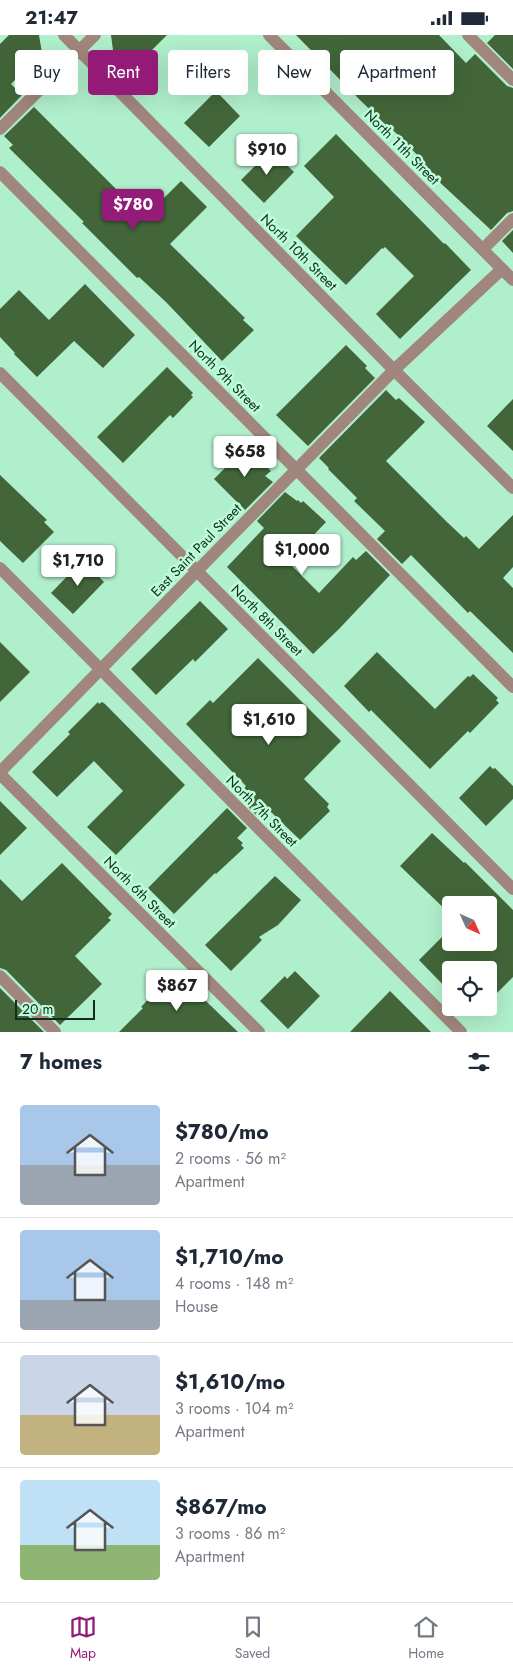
<!DOCTYPE html>
<html lang="en">
<head>
<meta charset="utf-8">
<style>
	body { margin:0; font-family:Jost,sans-serif; background:#f6f6f7; color:#1f2937; height:100vh; display:flex; flex-direction:column; font-size:19px; white-space:nowrap }
	* { box-sizing:border-box; margin:0 }
	p { font-size:16px; color:#747a83 }
	.icon { flex:none; width:28px; height:28px; fill:none; stroke:currentColor; stroke-width:2; stroke-linecap:round; stroke-linejoin:round }
	.map { position:relative; height:997px; overflow:hidden }
	.details { display:flex; flex-direction:column; background:#fff; flex:1 }
	.details>* { flex:none }
	.hud { position:absolute; left:15px; top:15px; width:484px; height:45px; display:flex; gap:10px }
	.needle { width:32px; rotate:135deg }
	.fabs { position:absolute; left:442px; top:861px; display:grid; gap:10px }
	.fabs a { display:grid; place-items:center; width:55px; height:55px; border-radius:5px; background:#fff; box-shadow:0 5px 20px #0002; font-size:25px }
	.scale { position:absolute; left:15px; bottom:12px; width:80px; box-sizing:border-box; padding-left:5px; border:2px solid #122c1f; border-top:0; font-size:14px; line-height:18px; white-space:nowrap; color:#122c1f; -webkit-text-stroke:4px #bdfdd9; paint-order:stroke }
	.price { position:absolute; translate:-50% -42px; padding:0 11px; border-radius:5px; background:#fff; color:#222; font-size:16px; line-height:32px; filter:drop-shadow(0 1px 2px #0008) }
	.price::after { content:''; position:absolute; left:50%; top:30px; width:15px; height:11px; margin-left:-8px; background:inherit; clip-path:polygon(0 0,100% 0,50% 100%) }
	.price.selected { background:#941b78; color:#fff }
	ul { padding:0; list-style:none }
	li { display:flex; align-items:center; gap:15px; height:125px; padding:0 20px }
	li+li { border-top:1px solid #e0e1e3 }
	li span { display:grid; place-items:center; flex:none; width:140px; height:100px; border-radius:5px; color:#555 }
	li>.icon { margin-inline-start:auto }
	span .icon { width:60px; height:60px; fill:#fffc; stroke-width:1 }
	li b { font-size:21px }
	h2 { display:flex; justify-content:space-between; align-items:center; height:60px; padding:0 20px; font-size:21px }
	.tag { padding:0 18px; border-radius:5px; background:#fff; box-shadow:0 5px 20px #0002; font-size:18px; line-height:45px }
	.tag.selected { background:#941b78; color:#fff }
	.status { display:flex; justify-content:space-between; align-items:center; height:35px; padding:0 25px; background:#fff; direction:ltr }
	.status svg { height:14px; fill:currentColor }
	.tab-bar { display:flex; justify-content:space-around; align-items:center; height:70px; border-top:1px solid #e0e1e3; background:#fff; font-size:14px; color:#747a83 }
	.tab-bar a { display:grid; justify-items:center; gap:2px }
	.tab-bar .selected { color:#941b78 }
	.map>svg:first-child { display:block }
</style>
</head>
<body>
<div class="status"><b>21:47</b><svg viewBox="0 0 49 12"><path d="M0 12V9h3v3zM5 12V6h3v6zM10 12V3h3v9zM15 12V0h3v12zM26 1h20v11H26zM47 4h2v5h-2z"/></svg></div>
<div class="map">
<svg width="513" height="997" viewBox="0 0 513 997">
	<rect width="100%" height="100%" fill="#b0efcc"/>
	<g fill="#426639">
		<polygon points="9,0 39,0 42,18 11,49 22,60 0,83 0,9"/>
		<polygon points="111,0 167,0 133,34 113,15"/>
		<polygon points="296,0 439,0 466,28 475,19 507,51 513,53 513,176 507,178 491,195 420,129 423,126 392,94 391,95 361,66"/>
		<polygon points="495,0 513,0 513,34 487,8"/>
		<polygon points="216,56 240,81 209,112 184,88"/>
		<polygon points="34,72 132,170 134,168 147,180 181,146 207,172 170,209 245,283 243,285 254,295 222,326 166,267 139,242 137,243 82,188 84,187 9,113 13,110 4,101"/>
		<polygon points="336,99 444,209 445,208 471,235 400,304 376,279 414,241 385,212 383,214 382,213 346,250 296,201 334,162 304,131"/>
		<polygon points="271,115 294,137 264,168 241,145"/>
		<polygon points="513,195 513,218 502,206"/>
		<polygon points="85,249 135,300 103,333 74,306 37,342 14,319 15,318 0,302 0,274 19,255 49,285"/>
		<polygon points="346,310 367,331 365,333 375,343 308,411 276,380"/>
		<polygon points="167,332 193,358 191,360 193,362 173,383 170,380 123,428 97,402"/>
		<polygon points="386,355 396,365 399,363 425,387 386,426 448,488 464,503 466,501 479,514 513,480 513,532 503,543 513,553 513,618 470,576 468,578 411,520 402,529 377,504 385,496 354,466 357,463 328,434 329,433 319,423"/>
		<polygon points="513,364 513,416 487,391"/>
		<polygon points="246,412 271,436 265,441 273,447 245,475 214,444"/>
		<polygon points="0,440 47,485 44,487 54,497 23,528 0,506"/>
		<polygon points="285,457 297,466 298,465 301,468 303,466 326,487 288,527 319,558 353,522 356,525 366,516 390,540 339,594 313,619 227,532 264,493 257,486"/>
		<polygon points="83,525 104,547 73,579 51,558"/>
		<polygon points="200,566 228,594 195,627 193,624 156,660 131,634"/>
		<polygon points="0,607 30,637 0,667"/>
		<polygon points="377,617 435,674 468,641 470,642 473,639 498,663 496,665 499,668 470,698 468,696 430,734 371,675 369,677 344,651"/>
		<polygon points="258,623 341,706 304,744 329,769 327,772 330,776 300,805 271,777 266,774 258,782 238,761 245,755 244,754 246,751 186,689 210,665 213,668"/>
		<polygon points="98,667 99,669 102,667 105,669 185,750 116,820 87,792 123,756 94,726 57,762 32,737 70,699 68,697"/>
		<polygon points="490,731 493,734 495,733 513,751 513,764 486,791 459,763"/>
		<polygon points="0,766 27,793 0,820"/>
		<polygon points="227,773 247,793 237,803 243,808 241,810 244,813 216,839 215,838 174,879 148,853"/>
		<polygon points="432,798 464,828 465,827 513,875 513,942 489,966 489,935 451,935 451,958 419,925 451,893 451,908 489,908 489,870 451,870 451,880 400,831"/>
		<polygon points="62,828 112,879 108,883 111,885 75,921 102,949 60,990 6,935 0,933 0,844 22,866"/>
		<polygon points="275,841 301,865 278,890 259,902 262,905 231,936 205,910"/>
		<polygon points="295,936 320,961 288,994 260,966 285,941 287,944"/>
		<polygon points="172,939 179,945 182,943 238,997 119,997 143,973 141,972"/>
		<polygon points="0,953 44,997 0,997"/>
		<polygon points="390,956 431,997 350,997"/>
		<polygon points="466,972 482,972 474,981"/>
	</g>
	<g fill="none" stroke-linecap="round" stroke-linejoin="round">
		<g stroke="#a1867d" stroke-width="12">
			<polyline points="64,0 394,335 513,453"/>
			<polyline points="269,0 513,245"/>
			<polyline points="468,0 513,45"/>
			<polyline points="0,94 95,0"/>
			<polyline points="0,137 513,652"/>
			<polyline points="483,214 513,184"/>
			<polyline points="0,338 513,854"/>
			<polyline points="0,533 461,997"/>
			<polyline points="0,737 394,335 502,234"/>
			<polyline points="0,739 259,997"/>
			<polyline points="0,941 55,997"/>
		</g>
	</g>
	<g text-anchor="middle" stroke-width="5" stroke-linejoin="round" paint-order="stroke">
		<g font-size="14" fill="#122c1f" stroke="#bdfdd9">
			<text transform="translate(402 112) rotate(45)" y="5">North 11th Street</text>
			<text transform="translate(299 217) rotate(45)" y="5">North 10th Street</text>
			<text transform="translate(225 341) rotate(45)" y="5">North 9th Street</text>
			<text transform="translate(196 515) rotate(-46)" y="5">East Saint Paul Street</text>
			<text transform="translate(267 585) rotate(45)" y="5">North 8th Street</text>
			<text transform="translate(262 776) rotate(45)" y="5">North 7th Street</text>
			<text transform="translate(140 857) rotate(45)" y="5">North 6th Street</text>
		</g>
	</g>
</svg>
<div class="fabs">
<a><svg class="needle" viewBox="-14 -14 28 28"><path d="M0-13l5 13h-10z" fill="#e53935"/><path d="M0 13l5-13h-10z" fill="#747a83"/></svg></a>
<a><svg class="icon" aria-label="locate" viewBox="0 0 24 24"><circle cx="12" cy="12" r="6"/><path d="M12 2v4M12 18v4M2 12h4M18 12h4"/></svg></a>
</div>
<div class="scale">20 m</div>
<b class="price" style="left:267px;top:141px">$910</b>
<b class="price selected" style="left:133px;top:196px">$780</b>
<b class="price" style="left:245px;top:443px">$658</b>
<b class="price" style="left:302px;top:541px">$1,000</b>
<b class="price" style="left:78px;top:552px">$1,710</b>
<b class="price" style="left:269px;top:711px">$1,610</b>
<b class="price" style="left:177px;top:977px">$867</b>
<div class="hud">
<a class="tag">Buy</a>
<a class="tag selected">Rent</a>
<a class="tag">Filters</a>
<a class="tag">New</a>
<a class="tag">Apartment</a>
</div>
</div>
<section class="details">
<h2>7 homes<svg class="icon" aria-label="filters" viewBox="0 0 24 24"><path d="M4 7h16M4 17h16"/><circle cx="9" cy="7" r="2"/><circle cx="15" cy="17" r="2"/></svg></h2>
<ul>
<li><span style="background:linear-gradient(#a9c7e8 60%,#9aa5b1 0)"><svg class="icon" aria-label="home" viewBox="0 0 24 24"><path d="M3 11l9-7 9 7M6 9v11h12V9"/></svg></span><div><b>$780/mo</b><p>2 rooms · 56 m²</p><p>Apartment</p></div></li>
<li><span style="background:linear-gradient(#a9c7e8 70%,#9aa5b1 0)"><svg class="icon" aria-label="home" viewBox="0 0 24 24"><path d="M3 11l9-7 9 7M6 9v11h12V9"/></svg></span><div><b>$1,710/mo</b><p>4 rooms · 148 m²</p><p>House</p></div></li>
<li><span style="background:linear-gradient(#c9d6e8 60%,#c2b280 0)"><svg class="icon" aria-label="home" viewBox="0 0 24 24"><path d="M3 11l9-7 9 7M6 9v11h12V9"/></svg></span><div><b>$1,610/mo</b><p>3 rooms · 104 m²</p><p>Apartment</p></div></li>
<li><span style="background:linear-gradient(#bfe0f5 65%,#8fb573 0)"><svg class="icon" aria-label="home" viewBox="0 0 24 24"><path d="M3 11l9-7 9 7M6 9v11h12V9"/></svg></span><div><b>$867/mo</b><p>3 rooms · 86 m²</p><p>Apartment</p></div></li>
</ul>
</section>
<nav class="tab-bar">
<a class="selected"><svg class="icon" aria-label="map" viewBox="0 0 24 24"><path d="M3 6l6-2 6 2 6-2v14l-6 2-6-2-6 2zM9 4v14M15 6v14"/></svg>Map</a>
<a><svg class="icon" aria-label="saved" viewBox="0 0 24 24"><path d="M7 4h10v16l-5-4-5 4z"/></svg>Saved</a>
<a><svg class="icon" aria-label="home" viewBox="0 0 24 24"><path d="M3 11l9-7 9 7M6 9v11h12V9"/></svg>Home</a>
</nav>
</body>
</html>
